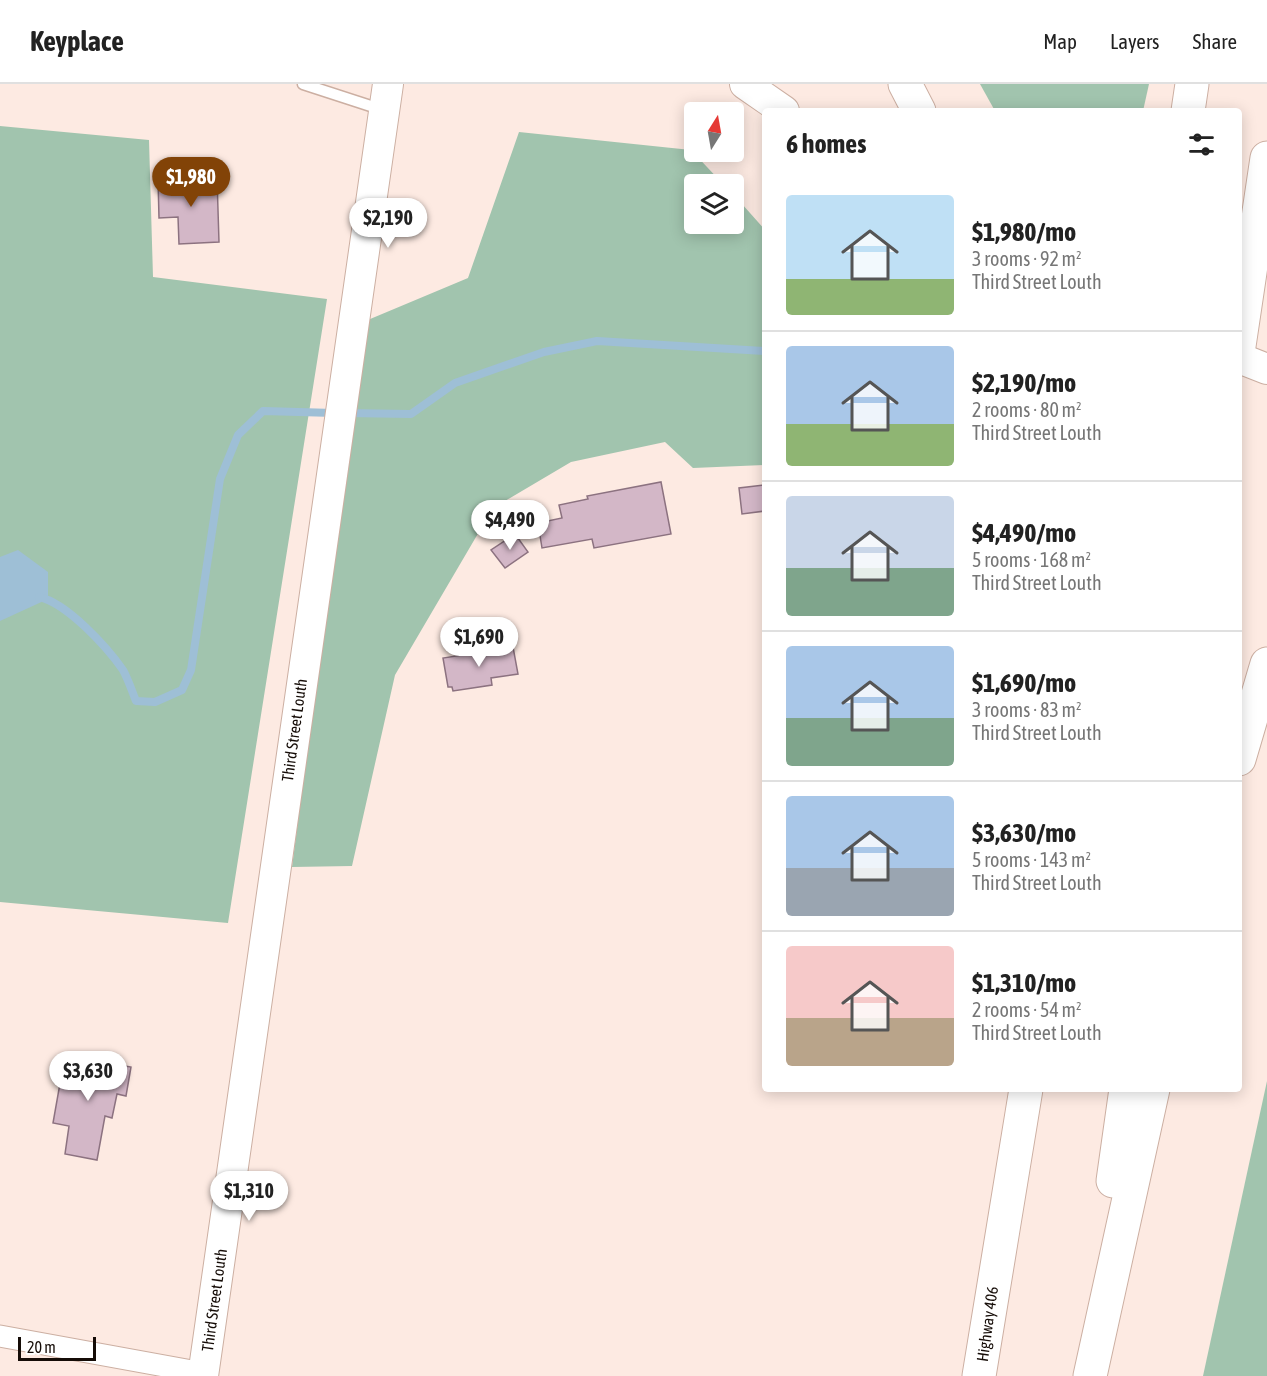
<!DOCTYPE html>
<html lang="en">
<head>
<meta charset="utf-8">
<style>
	body { margin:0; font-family:"Asap Condensed",sans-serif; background:#f2f2f2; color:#222; height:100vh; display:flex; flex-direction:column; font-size:22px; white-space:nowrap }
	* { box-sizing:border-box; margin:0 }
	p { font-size:20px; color:#767676 }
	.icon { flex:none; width:33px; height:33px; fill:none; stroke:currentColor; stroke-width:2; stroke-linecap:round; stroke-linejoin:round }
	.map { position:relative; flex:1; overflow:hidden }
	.sheet { position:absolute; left:762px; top:24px; width:480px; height:984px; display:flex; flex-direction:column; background:#fff; border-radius:6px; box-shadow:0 3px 15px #0003 }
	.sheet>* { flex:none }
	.needle { width:39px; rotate:11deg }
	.buttons { position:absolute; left:684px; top:18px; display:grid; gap:12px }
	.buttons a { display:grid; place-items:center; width:60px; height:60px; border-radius:6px; background:#fff; box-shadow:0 3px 15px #0003; font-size:30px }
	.scale { position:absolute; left:18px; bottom:15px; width:78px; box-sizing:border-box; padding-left:6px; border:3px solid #150c07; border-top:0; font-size:16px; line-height:21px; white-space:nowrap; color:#150c07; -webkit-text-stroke:4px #fff; paint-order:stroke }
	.price { position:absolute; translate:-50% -51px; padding:0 14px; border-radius:21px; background:#fff; color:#222; font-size:20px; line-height:39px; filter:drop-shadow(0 2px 3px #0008) }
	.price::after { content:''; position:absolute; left:50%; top:36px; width:18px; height:14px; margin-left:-9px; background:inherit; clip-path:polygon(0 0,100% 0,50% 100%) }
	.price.current { background:#824307; color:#fff }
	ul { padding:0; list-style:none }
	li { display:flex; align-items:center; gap:18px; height:150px; padding:0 24px }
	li+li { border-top:2px solid #e0e0e0 }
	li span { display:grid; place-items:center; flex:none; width:168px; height:120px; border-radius:6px; color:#555 }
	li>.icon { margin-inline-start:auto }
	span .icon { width:72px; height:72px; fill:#fffc; stroke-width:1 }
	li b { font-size:26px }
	h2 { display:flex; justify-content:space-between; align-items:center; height:72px; padding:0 24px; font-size:26px }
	header { display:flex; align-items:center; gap:36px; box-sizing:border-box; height:84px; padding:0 30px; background:#fff; border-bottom:2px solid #e0e0e0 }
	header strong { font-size:28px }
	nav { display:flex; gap:33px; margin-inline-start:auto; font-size:21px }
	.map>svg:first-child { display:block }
</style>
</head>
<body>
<header>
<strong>Keyplace</strong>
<nav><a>Map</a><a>Layers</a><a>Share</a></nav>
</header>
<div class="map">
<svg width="1267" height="1292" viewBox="0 0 1267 1292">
	<rect width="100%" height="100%" fill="#fdeae2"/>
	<g fill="#a1c4ae">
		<polygon points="980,0 1149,0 1143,27 995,27"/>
		<polygon points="0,42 149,56 153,193 327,215 228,839 0,818"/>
		<polygon points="519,48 691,66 723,100 694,100 694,140 734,140 734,111 765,146 765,381 693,384 665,358 571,378 493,424 395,591 352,782 292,783 363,238 468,194"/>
		<polygon points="1267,997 1267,1292 1203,1292"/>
	</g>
	<polygon fill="#9ebfd6" points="18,466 48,488 48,515 0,537 0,473"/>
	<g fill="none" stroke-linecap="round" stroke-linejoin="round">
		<g stroke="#9ebfd6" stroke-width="8">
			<polyline points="346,329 411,330 455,299 544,268 597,257 765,267"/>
			<path d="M39,513C67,519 107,563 123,586C128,595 132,607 136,617L155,618L182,606L191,586L220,395L238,351L263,327L334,329"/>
		</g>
	</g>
	<g fill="#d3b7c7" stroke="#8c7280" stroke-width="1.5">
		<polygon points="217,94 219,158 179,160 178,133 159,134 158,95"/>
		<polygon points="661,398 671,450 594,464 592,455 542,464 538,439 562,434 559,421 588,415 587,412"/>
		<polygon points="765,401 765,427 742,430 739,404"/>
		<polygon points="515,450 528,468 505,484 491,466"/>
		<polygon points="513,563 518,590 491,594 492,601 453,607 452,603 448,603 443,574"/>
		<polygon points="65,971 131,983 126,1012 117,1010 112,1034 105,1032 97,1076 65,1070 69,1042 53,1039"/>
	</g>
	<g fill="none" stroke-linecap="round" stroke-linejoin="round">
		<defs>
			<polyline id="lane" points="303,0 383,26"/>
			<polyline id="street" points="0,1252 203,1289"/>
			<g id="secondary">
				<polyline points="745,0 784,27"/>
				<polyline points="1239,274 1267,285"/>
				<polyline points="203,1292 388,0"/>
			</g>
			<g id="highway">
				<polyline points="905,0 919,27"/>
				<polyline points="1188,27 1192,0"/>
				<polyline points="1239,262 1267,74"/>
				<polyline points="1239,675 1267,580"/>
				<polyline points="1113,1097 1126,1005"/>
				<polyline points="979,1292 1026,1005"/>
				<polyline points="1090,1292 1153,1005"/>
			</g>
		</defs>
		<use href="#lane" stroke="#ccafa2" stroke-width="13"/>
		<use href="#street" stroke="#ccafa2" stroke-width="23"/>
		<use href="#secondary" stroke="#ccafa2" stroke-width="32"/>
		<use href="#highway" stroke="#ccafa2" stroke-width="35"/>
		<use href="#lane" stroke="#fff" stroke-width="10"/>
		<use href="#street" stroke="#fff" stroke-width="21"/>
		<use href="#secondary" stroke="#fff" stroke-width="30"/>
		<use href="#highway" stroke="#fff" stroke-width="33"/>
	</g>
	<g text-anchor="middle" stroke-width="5" stroke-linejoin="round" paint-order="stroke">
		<g font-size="16" fill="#150c07" stroke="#fff">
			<text transform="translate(294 646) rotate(-82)" y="6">Third Street Louth</text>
			<text transform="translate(214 1216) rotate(-82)" y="6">Third Street Louth</text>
			<text transform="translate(987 1240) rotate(-82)" y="6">Highway 406</text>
		</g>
	</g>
</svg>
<div class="buttons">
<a><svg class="needle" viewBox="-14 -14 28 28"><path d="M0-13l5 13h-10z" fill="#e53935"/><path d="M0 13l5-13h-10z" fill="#767676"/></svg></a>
<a><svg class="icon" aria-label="layers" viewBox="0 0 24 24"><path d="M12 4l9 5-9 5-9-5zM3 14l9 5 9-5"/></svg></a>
</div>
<div class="scale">20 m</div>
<b class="price current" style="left:191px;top:124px">$1,980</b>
<b class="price" style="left:388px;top:165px">$2,190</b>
<b class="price" style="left:510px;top:467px">$4,490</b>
<b class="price" style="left:479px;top:584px">$1,690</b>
<b class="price" style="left:88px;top:1018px">$3,630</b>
<b class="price" style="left:249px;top:1138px">$1,310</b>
<section class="sheet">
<h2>6 homes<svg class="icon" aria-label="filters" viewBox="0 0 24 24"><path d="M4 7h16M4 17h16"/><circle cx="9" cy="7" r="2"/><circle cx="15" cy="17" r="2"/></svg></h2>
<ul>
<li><span style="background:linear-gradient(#bfe0f5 70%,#8fb573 0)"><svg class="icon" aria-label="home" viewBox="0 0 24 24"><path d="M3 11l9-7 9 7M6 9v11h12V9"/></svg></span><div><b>$1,980/mo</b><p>3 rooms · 92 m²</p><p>Third Street Louth</p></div></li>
<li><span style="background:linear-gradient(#a9c7e8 65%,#8fb573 0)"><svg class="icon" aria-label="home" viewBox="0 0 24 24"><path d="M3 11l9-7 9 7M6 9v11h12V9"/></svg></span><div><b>$2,190/mo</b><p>2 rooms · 80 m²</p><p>Third Street Louth</p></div></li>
<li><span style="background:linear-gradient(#c9d6e8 60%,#7fa58c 0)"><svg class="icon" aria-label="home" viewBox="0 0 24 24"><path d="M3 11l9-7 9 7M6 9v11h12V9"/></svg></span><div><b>$4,490/mo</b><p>5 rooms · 168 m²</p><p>Third Street Louth</p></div></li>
<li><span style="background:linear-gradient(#a9c7e8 60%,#7fa58c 0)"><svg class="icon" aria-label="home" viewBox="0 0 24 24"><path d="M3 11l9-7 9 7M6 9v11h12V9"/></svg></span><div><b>$1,690/mo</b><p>3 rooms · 83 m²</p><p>Third Street Louth</p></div></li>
<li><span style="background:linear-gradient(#a9c7e8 60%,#9aa5b1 0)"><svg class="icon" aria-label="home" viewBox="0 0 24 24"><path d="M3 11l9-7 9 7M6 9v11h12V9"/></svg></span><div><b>$3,630/mo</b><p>5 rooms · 143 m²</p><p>Third Street Louth</p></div></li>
<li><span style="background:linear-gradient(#f6c9c9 60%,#b9a48a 0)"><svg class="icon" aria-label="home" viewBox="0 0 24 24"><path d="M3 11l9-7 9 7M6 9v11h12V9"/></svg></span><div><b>$1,310/mo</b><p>2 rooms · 54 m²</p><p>Third Street Louth</p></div></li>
</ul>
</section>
</div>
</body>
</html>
